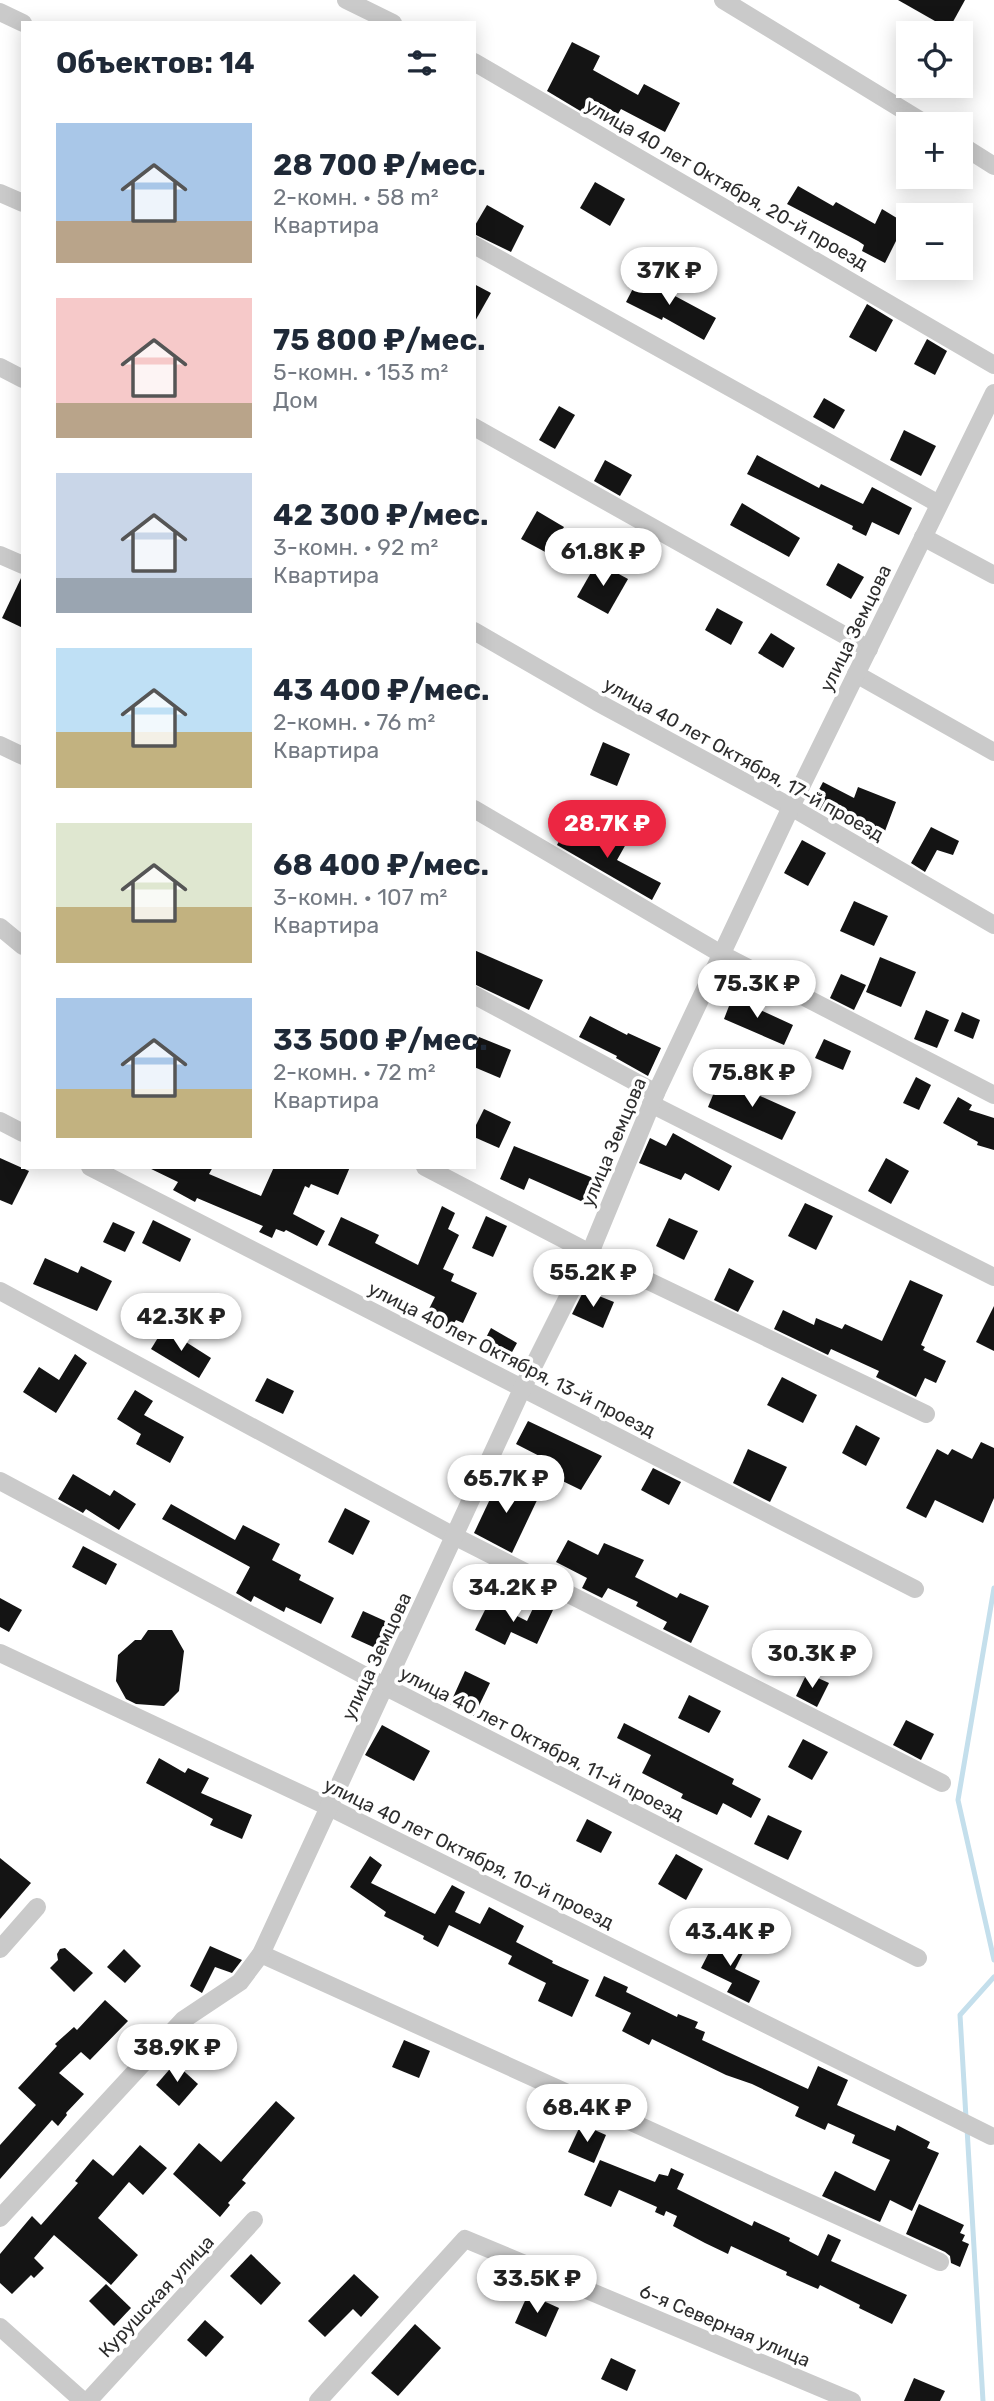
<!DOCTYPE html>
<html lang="ru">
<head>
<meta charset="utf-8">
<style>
	body { margin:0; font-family:Rubik,sans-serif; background:#f2f2f3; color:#1f2937; height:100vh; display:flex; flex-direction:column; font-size:26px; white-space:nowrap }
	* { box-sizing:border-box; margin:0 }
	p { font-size:23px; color:#747a83 }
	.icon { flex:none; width:38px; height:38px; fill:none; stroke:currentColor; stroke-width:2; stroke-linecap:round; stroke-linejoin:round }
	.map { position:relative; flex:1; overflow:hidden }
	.details { position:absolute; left:21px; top:21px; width:455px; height:1148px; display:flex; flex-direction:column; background:#fff; border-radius:0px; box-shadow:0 4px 18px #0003 }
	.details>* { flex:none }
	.buttons { position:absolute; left:896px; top:21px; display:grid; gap:14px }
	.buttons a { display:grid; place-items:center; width:77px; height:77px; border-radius:0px; background:#fff; box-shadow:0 4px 18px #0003; font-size:35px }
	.price { position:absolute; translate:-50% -60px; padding:0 16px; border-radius:24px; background:#fff; color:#222; font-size:23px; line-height:46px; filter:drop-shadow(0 2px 4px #0008) }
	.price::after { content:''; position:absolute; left:50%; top:42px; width:21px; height:16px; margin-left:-10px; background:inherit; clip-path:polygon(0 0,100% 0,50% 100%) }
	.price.current { background:#ec2642; color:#fff }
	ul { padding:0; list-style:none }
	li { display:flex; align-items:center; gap:21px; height:175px; padding:0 35px }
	li span { display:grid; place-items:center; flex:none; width:196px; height:140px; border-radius:0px; color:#555 }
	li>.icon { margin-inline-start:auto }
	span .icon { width:84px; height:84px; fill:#fffc; stroke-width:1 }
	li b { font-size:30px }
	h2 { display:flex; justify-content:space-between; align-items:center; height:84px; padding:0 35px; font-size:30px }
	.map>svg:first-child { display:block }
</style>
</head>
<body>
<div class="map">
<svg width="994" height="2401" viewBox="0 0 994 2401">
	<rect width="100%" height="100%" fill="#fff"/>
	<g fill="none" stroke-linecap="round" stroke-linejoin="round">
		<g stroke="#c4dfec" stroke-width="5">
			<polyline points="994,1588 958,1800 994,1960"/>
			<polyline points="966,2118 960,2015 994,1977"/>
			<polyline points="967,2128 983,2401"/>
		</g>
	</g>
	<g fill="#141414">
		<polygon points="898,0 965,0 949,29"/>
		<polygon points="572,42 600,56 593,70 638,95 644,84 680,103 665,132 621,109 618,114 589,98 582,112 547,91"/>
		<polygon points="595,182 625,199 610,226 580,208"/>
		<polygon points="798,186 833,206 836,202 875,224 882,209 905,223 885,263 862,251 864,245 858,241 787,204"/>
		<polygon points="487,205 524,226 511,252 474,234 474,227"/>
		<polygon points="641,273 677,292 675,296 716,318 704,340 663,317 662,320 626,302"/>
		<polygon points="474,284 491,293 474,323"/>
		<polygon points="867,304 893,320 876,352 849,337"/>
		<polygon points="927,339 947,351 935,375 914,364"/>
		<polygon points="824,398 845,410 834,429 813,417"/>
		<polygon points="559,406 575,415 555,449 539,440"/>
		<polygon points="904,430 936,446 921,476 890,460"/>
		<polygon points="757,455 819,488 821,484 863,504 872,487 912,508 899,535 872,522 866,536 852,529 853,526 747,474"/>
		<polygon points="605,460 632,475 620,496 594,481"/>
		<polygon points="742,503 800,538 789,557 730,525"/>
		<polygon points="537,511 564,527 549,554 521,539"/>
		<polygon points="597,562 628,579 608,614 577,597"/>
		<polygon points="838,563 864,577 851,599 826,585"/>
		<polygon points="22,576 23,576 23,628 2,618"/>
		<polygon points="717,608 743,622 731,645 705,630"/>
		<polygon points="771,633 795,648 783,668 758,653"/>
		<polygon points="603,742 630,754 617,786 590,775"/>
		<polygon points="823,782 854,798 858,787 896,802 885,831 837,812 834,818 811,805"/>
		<polygon points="568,824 606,844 610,836 626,844 617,860 661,883 652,900 557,845"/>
		<polygon points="931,827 959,841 953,855 937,850 925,872 911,863"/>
		<polygon points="802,840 826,853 808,886 784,873"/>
		<polygon points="854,901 888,916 874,946 840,931"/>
		<polygon points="474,950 543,980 529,1010 474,984"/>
		<polygon points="880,957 916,972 901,1007 866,992"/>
		<polygon points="841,974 866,985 854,1010 830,998"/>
		<polygon points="734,993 758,1003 756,1008 793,1025 784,1045 724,1019"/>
		<polygon points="926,1010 949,1020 937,1048 914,1039"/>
		<polygon points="962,1012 980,1020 973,1039 954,1031"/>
		<polygon points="590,1016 627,1035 628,1033 661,1048 648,1076 616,1058 617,1056 579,1037"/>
		<polygon points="479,1037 511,1050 500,1078 474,1067 474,1048"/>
		<polygon points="824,1039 851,1051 843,1070 815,1058"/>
		<polygon points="916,1077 931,1085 919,1110 903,1103"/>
		<polygon points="720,1078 796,1112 782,1140 708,1107"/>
		<polygon points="958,1097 972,1105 969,1110 994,1118 994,1150 977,1145 978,1142 943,1123"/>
		<polygon points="484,1109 511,1122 499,1148 474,1137 474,1129"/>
		<polygon points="673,1133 732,1166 719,1191 685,1173 681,1180 639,1163 650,1138 666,1146"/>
		<polygon points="514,1146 593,1178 583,1202 529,1178 524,1190 500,1179"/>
		<polygon points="0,1158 29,1171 12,1205 0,1200"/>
		<polygon points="886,1158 909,1171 891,1204 868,1191"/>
		<polygon points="147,1167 213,1167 209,1174 261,1196 274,1167 350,1167 338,1195 311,1184 309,1188 305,1186 293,1214 325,1231 317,1246 286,1230 284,1232 276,1229 272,1238 259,1232 263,1226 197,1198 195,1202 173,1190 178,1182"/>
		<polygon points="805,1203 833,1216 816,1250 788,1236"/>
		<polygon points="442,1206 455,1213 448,1229 459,1235 443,1269 454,1274 451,1281 477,1293 463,1323 456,1320 451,1328 424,1319 435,1297 328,1245 341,1217 379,1235 375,1243 418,1265"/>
		<polygon points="486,1216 507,1226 493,1257 472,1248"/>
		<polygon points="669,1218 698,1231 684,1260 656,1246"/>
		<polygon points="153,1220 191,1239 180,1262 142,1243"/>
		<polygon points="113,1222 135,1232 125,1252 103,1242"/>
		<polygon points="45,1258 78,1273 81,1266 112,1281 97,1311 33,1284"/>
		<polygon points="729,1268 754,1281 738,1312 714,1300"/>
		<polygon points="910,1280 943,1295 921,1345 925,1347 923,1350 946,1361 936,1383 925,1378 916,1397 876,1377 879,1371 831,1349 828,1355 774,1329 783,1310 814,1325 816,1318 842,1329 845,1324 882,1341"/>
		<polygon points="584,1290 614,1302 603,1328 572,1314"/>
		<polygon points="994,1306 994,1351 976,1342"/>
		<polygon points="164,1328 211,1358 199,1378 151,1349"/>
		<polygon points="491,1328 517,1343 505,1365 479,1351"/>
		<polygon points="75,1354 87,1363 56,1413 23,1392 39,1367 59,1380"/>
		<polygon points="782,1377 817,1395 803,1423 767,1405"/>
		<polygon points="267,1378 294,1391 283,1414 255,1401"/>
		<polygon points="135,1390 153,1401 144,1415 184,1437 170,1463 136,1444 141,1434 117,1419"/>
		<polygon points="528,1421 602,1456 581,1490 546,1473 551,1462 516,1444"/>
		<polygon points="856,1425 880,1438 866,1466 842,1453"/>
		<polygon points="981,1442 994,1448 994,1498 983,1523 935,1500 926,1518 906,1508 937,1449 948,1455 952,1449 972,1459"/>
		<polygon points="748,1449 787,1467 770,1502 733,1483"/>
		<polygon points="653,1468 681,1482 669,1505 641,1490"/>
		<polygon points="73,1474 110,1496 114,1490 136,1504 119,1530 86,1509 83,1513 58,1499"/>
		<polygon points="500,1478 539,1496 512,1553 474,1533"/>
		<polygon points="171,1504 235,1540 243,1525 280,1544 272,1560 301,1575 299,1580 334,1598 321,1624 286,1607 284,1612 254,1596 251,1602 236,1593 250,1567 162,1519"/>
		<polygon points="345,1508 370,1521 353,1555 328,1542"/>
		<polygon points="568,1540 598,1555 604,1543 644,1560 635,1577 677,1598 680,1593 709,1606 691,1643 663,1629 667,1622 636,1606 638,1602 608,1588 602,1598 582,1588 587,1578 556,1562"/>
		<polygon points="83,1546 117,1564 106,1585 72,1567"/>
		<polygon points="0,1598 22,1610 9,1632 0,1627"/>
		<polygon points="489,1602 527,1621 536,1602 553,1610 537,1644 511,1632 505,1645 475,1630"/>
		<polygon points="363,1611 394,1625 382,1651 351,1637"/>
		<polygon points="148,1630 172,1630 184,1651 179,1691 164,1706 136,1704 126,1699 116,1681 118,1655 135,1640 141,1640"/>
		<polygon points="465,1671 490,1683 474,1716 450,1704"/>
		<polygon points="807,1673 829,1683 817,1707 796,1696"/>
		<polygon points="689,1695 721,1711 709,1733 678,1718"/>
		<polygon points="906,1720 934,1734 921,1760 893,1745"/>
		<polygon points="624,1723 734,1779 732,1784 761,1799 751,1818 723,1803 717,1815 681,1798 683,1794 642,1773 651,1755 617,1738"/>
		<polygon points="382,1725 430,1751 414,1781 365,1755"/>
		<polygon points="803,1739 828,1752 812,1780 788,1767"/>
		<polygon points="159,1758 185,1773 188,1768 209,1778 201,1793 252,1815 242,1839 210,1825 213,1819 146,1783"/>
		<polygon points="768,1815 802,1831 788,1860 754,1844"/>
		<polygon points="587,1819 612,1832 601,1853 576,1841"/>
		<polygon points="676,1854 703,1869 686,1900 658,1884"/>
		<polygon points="370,1856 382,1865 371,1883 435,1914 452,1885 465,1892 455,1912 480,1924 489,1907 524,1926 516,1942 553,1961 552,1963 589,1980 572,2017 538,2001 546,1983 508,1964 512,1956 449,1925 438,1947 423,1939 424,1936 384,1916 386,1912 350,1887"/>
		<polygon points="0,1858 31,1883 0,1919"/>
		<polygon points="718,1935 745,1949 735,1969 760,1981 749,2003 727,1992 732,1983 701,1968"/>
		<polygon points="210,1946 242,1960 232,1973 215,1967 202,1993 190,1986"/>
		<polygon points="65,1948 93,1973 74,1992 50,1968 58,1960 57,1954 60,1949"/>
		<polygon points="124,1949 141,1966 125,1983 107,1967"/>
		<polygon points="604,1976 628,1987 626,1992 677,2017 678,2014 698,2022 695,2028 705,2032 702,2040 808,2089 818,2066 848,2080 837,2105 895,2131 897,2125 930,2142 927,2148 939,2153 912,2211 890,2200 880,2222 822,2196 835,2171 875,2191 890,2160 852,2143 855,2135 828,2123 825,2130 795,2116 799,2107 752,2084 726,2075 652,2039 649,2045 622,2031 631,2013 595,1996"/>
		<polygon points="105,2000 128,2021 90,2060 81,2052 59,2073 84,2094 66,2113 67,2115 58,2126 52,2120 0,2179 0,2145 36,2105 18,2088 57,2046 55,2044 74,2027 77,2030"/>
		<polygon points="404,2040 430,2051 419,2078 392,2067"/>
		<polygon points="175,2063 198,2084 179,2106 156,2085"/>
		<polygon points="276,2101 295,2118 242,2180 246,2183 228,2203 230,2205 220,2217 173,2174 199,2143 221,2162"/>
		<polygon points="581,2124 606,2135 594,2163 568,2152"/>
		<polygon points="140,2145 167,2168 143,2195 129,2182 98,2218 138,2255 111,2285 54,2235 34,2258 44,2268 34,2278 31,2275 12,2294 0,2283 0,2254 32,2216 41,2225 78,2183 75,2181 93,2159 113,2176"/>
		<polygon points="600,2160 655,2182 659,2174 668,2176 671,2168 684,2174 677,2189 752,2226 754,2221 790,2238 789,2241 818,2256 828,2234 841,2240 831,2261 907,2295 892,2324 859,2308 860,2305 820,2285 818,2289 786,2275 787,2272 731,2246 728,2254 705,2243 673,2226 677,2216 666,2211 664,2216 655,2212 657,2207 619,2190 611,2207 584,2195"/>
		<polygon points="919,2204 964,2225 960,2233 965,2235 962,2241 969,2244 960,2267 951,2263 950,2256 945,2252 906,2234"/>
		<polygon points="251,2254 281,2283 261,2305 230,2276"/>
		<polygon points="354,2274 379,2297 361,2317 353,2309 325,2337 308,2321"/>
		<polygon points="106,2284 131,2308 114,2326 89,2301"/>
		<polygon points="528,2294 559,2308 546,2337 515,2323"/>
		<polygon points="205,2320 224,2337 206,2357 187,2340"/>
		<polygon points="415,2324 441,2348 398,2396 371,2373"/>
		<polygon points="611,2358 636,2370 627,2391 601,2379"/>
		<polygon points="914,2378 945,2391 940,2401 904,2401"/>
	</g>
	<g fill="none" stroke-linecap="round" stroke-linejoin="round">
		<g stroke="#cacaca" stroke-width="18">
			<polyline points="346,0 393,23"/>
			<polyline points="723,0 926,124"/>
			<polyline points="0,12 23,23"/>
			<polyline points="474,62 994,365"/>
			<polyline points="961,145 994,166"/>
			<polyline points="0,193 23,203"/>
			<polyline points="474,245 939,504"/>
			<polyline points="0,367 23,379"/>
			<polyline points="474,427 869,649"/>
			<polyline points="923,537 994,575"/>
			<polyline points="0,555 23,565"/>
			<polyline points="474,631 597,702 791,807 994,925"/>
			<polyline points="856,674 994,752"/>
			<polyline points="0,745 23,756"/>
			<polyline points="474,809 723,955 994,1095"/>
			<polyline points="0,927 23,946"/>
			<polyline points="474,995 656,1093"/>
			<polyline points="651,1104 994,1277"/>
			<polyline points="0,1121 23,1133"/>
			<polyline points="90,1167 915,1589"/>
			<polyline points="425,1167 590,1253 926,1414"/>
			<polyline points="0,1291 454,1536 942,1783"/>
			<polyline points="0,1481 386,1687 918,1958"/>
			<polyline points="0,1653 329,1807 991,2136"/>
			<polyline points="0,1949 37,1907"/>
			<polyline points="261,1954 940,2262"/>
			<polyline points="0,2218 183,2020 240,1982 261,1954 523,1387 590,1253 656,1093 791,807 994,393"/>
			<polyline points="0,2327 83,2401"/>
			<polyline points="88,2401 254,2220"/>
			<polyline points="318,2401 465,2239 852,2401"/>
		</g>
	</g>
	<g text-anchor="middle" stroke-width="7" stroke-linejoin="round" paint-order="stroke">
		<g font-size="19" fill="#2d2d2d" stroke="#fff">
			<text transform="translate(727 184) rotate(30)" y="7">улица 40 лет Октября, 20-й проезд</text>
			<text transform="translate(855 628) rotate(-64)" y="7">улица Земцова</text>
			<text transform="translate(744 759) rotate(29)" y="7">улица 40 лет Октября, 17-й проезд</text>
			<text transform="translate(613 1142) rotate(-67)" y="7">улица Земцова</text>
			<text transform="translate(512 1359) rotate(27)" y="7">улица 40 лет Октября, 13-й проезд</text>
			<text transform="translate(376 1656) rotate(-65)" y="7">улица Земцова</text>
			<text transform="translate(542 1743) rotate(27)" y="7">улица 40 лет Октября, 11-й проезд</text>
			<text transform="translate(469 1853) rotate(26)" y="7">улица 40 лет Октября, 10-й проезд</text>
			<text transform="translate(156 2296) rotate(-47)" y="7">Курушская улица</text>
			<text transform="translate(725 2325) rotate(23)" y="7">6-я Северная улица</text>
		</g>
	</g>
</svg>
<div class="buttons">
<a><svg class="icon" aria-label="locate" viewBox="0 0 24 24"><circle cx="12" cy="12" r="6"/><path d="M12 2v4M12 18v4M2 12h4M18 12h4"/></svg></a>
<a>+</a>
<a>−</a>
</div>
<b class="price" style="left:669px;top:307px">37K ₽</b>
<b class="price" style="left:603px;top:588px">61.8K ₽</b>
<b class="price current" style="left:607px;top:860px">28.7K ₽</b>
<b class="price" style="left:757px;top:1020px">75.3K ₽</b>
<b class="price" style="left:752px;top:1109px">75.8K ₽</b>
<b class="price" style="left:593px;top:1309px">55.2K ₽</b>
<b class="price" style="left:181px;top:1353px">42.3K ₽</b>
<b class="price" style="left:506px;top:1515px">65.7K ₽</b>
<b class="price" style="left:513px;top:1624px">34.2K ₽</b>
<b class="price" style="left:812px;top:1690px">30.3K ₽</b>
<b class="price" style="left:730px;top:1968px">43.4K ₽</b>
<b class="price" style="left:177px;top:2084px">38.9K ₽</b>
<b class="price" style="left:587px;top:2144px">68.4K ₽</b>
<b class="price" style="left:537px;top:2315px">33.5K ₽</b>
<section class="details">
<h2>Объектов: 14<svg class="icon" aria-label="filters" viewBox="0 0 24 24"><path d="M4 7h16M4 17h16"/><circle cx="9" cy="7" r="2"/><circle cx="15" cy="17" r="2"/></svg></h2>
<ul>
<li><span style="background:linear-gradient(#a9c7e8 70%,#b9a48a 0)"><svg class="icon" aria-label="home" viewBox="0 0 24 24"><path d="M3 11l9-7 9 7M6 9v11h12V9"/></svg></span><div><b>28 700 ₽/мес.</b><p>2-комн. · 58 m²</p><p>Квартира</p></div></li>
<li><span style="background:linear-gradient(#f6c9c9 75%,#b9a48a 0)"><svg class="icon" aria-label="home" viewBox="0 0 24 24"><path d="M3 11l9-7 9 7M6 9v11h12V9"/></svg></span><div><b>75 800 ₽/мес.</b><p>5-комн. · 153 m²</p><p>Дом</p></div></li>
<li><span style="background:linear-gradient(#c9d6e8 75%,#9aa5b1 0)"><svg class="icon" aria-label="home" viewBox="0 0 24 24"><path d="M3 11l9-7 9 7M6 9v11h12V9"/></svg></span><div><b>42 300 ₽/мес.</b><p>3-комн. · 92 m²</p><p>Квартира</p></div></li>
<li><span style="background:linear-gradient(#bfe0f5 60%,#c2b280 0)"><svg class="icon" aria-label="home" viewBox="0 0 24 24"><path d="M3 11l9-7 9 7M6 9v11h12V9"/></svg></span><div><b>43 400 ₽/мес.</b><p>2-комн. · 76 m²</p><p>Квартира</p></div></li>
<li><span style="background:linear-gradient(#dfe7d0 60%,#c2b280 0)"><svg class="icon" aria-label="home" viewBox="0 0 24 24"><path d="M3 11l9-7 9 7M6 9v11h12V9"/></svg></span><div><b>68 400 ₽/мес.</b><p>3-комн. · 107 m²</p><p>Квартира</p></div></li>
<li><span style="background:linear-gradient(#a9c7e8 65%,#c2b280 0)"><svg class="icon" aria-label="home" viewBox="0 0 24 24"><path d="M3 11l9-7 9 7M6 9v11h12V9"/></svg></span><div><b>33 500 ₽/мес.</b><p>2-комн. · 72 m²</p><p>Квартира</p></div></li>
</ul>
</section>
</div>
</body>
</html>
